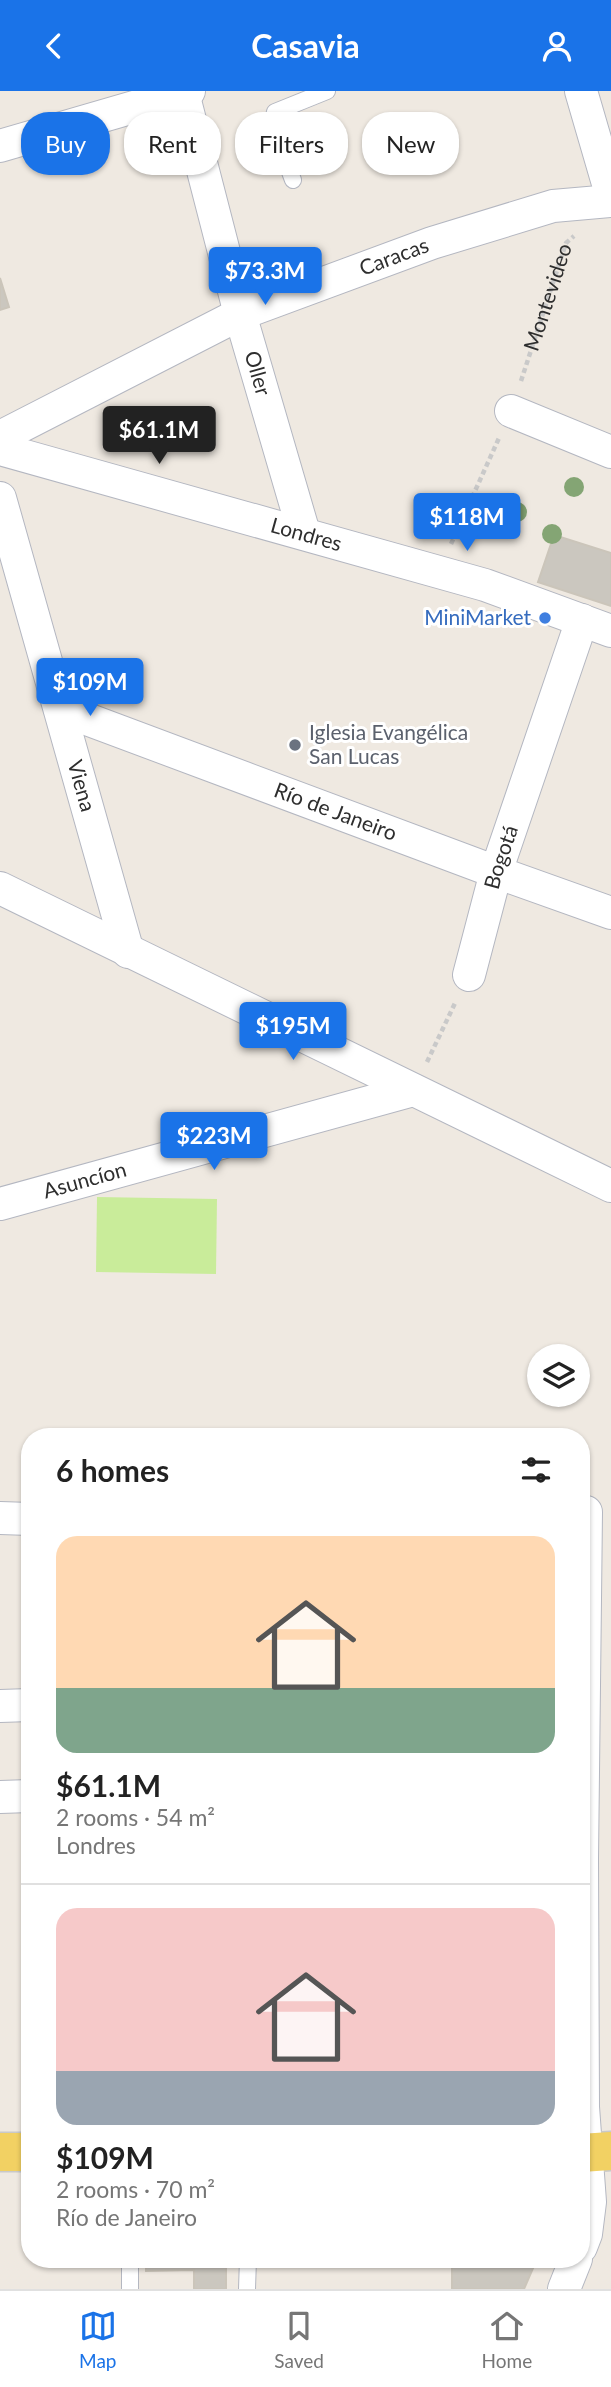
<!DOCTYPE html>
<html lang="en">
<head>
<meta charset="utf-8">
<style>
	body { margin:0; font-family:Lato,sans-serif; background:#f2f2f2; color:#222; height:100vh; display:flex; flex-direction:column; font-size:26px; white-space:nowrap }
	* { box-sizing:border-box; margin:0 }
	p { font-size:23px; color:#767676 }
	.icon { flex:none; width:38px; height:38px; fill:none; stroke:currentColor; stroke-width:2; stroke-linecap:round; stroke-linejoin:round }
	.map { position:relative; flex:1; overflow:hidden }
	.sheet { position:absolute; left:21px; top:1337px; width:569px; height:840px; display:flex; flex-direction:column; background:#fff; border-radius:28px; box-shadow:0 2px 5px #0004 }
	.sheet>* { flex:none }
	.banner { position:absolute; left:21px; top:21px; width:570px; height:63px; display:flex; gap:14px }
	.tools { position:absolute; left:527px; top:1253px; display:grid; gap:14px }
	.tools a { display:grid; place-items:center; width:63px; height:63px; border-radius:50%; background:#fff; box-shadow:0 2px 5px #0004; font-size:35px }
	.price { position:absolute; translate:-50% -60px; padding:0 16px; border-radius:7px; background:#1a73e8; color:#fff; font-size:23px; line-height:46px; filter:drop-shadow(0 2px 4px #0008) }
	.price::after { content:''; position:absolute; left:50%; top:42px; width:21px; height:16px; margin-left:-10px; background:inherit; clip-path:polygon(0 0,100% 0,50% 100%) }
	.price.on { background:#222; color:#fff }
	ul { padding:0; list-style:none }
	li { display:grid; align-content:center; gap:14px; height:371px; padding:0 35px }
	li+li { border-top:2px solid #e0e0e0 }
	li span { display:grid; place-items:center; height:217px; border-radius:21px; color:#555 }
	li>.icon { margin-inline-start:auto }
	span .icon { width:126px; height:126px; fill:#fffc; stroke-width:1 }
	li b { font-size:30px }
	h2 { display:flex; justify-content:space-between; align-items:center; height:84px; padding:0 35px; font-size:30px }
	.pill { padding:0 24px; border-radius:28px; background:#fff; box-shadow:0 2px 5px #0004; font-size:24px; line-height:63px }
	.pill.on { background:#1a73e8; color:#fff }
	header { display:flex; justify-content:space-between; align-items:center; height:91px; padding:0 35px; background:#1a73e8; color:#fff; font-size:32px; font-weight:700 }
	.menu { display:flex; justify-content:space-around; align-items:center; height:98px; border-top:2px solid #e0e0e0; background:#fff; font-size:19px; color:#767676 }
	.menu a { display:grid; justify-items:center; gap:4px }
	.menu .on { color:#1a73e8 }
	.map>svg:first-child { display:block }
</style>
</head>
<body>
<header><svg class="icon" aria-label="back" viewBox="0 0 24 24"><path d="M15 5l-7 7 7 7"/></svg>Casavia<svg class="icon" aria-label="person" viewBox="0 0 24 24"><circle cx="12" cy="8" r="4"/><path d="M4 21q1-7 8-7t8 7"/></svg></header>
<div class="map">
<svg width="611" height="2198" viewBox="0 0 611 2198">
	<rect width="100%" height="100%" fill="#efe9e1"/>
	<polygon fill="#c9ec9a" points="97,1106 217,1108 216,1183 96,1181"/>
	<g fill="#cbc7bf" stroke="#cbc5ba" stroke-width="2">
		<polygon points="0,187 9,216 0,219"/>
		<polygon points="554,444 611,462 611,515 538,491"/>
		<polygon points="146,2168 226,2168 226,2198 194,2198 194,2179 146,2180"/>
		<polygon points="452,2168 537,2168 524,2198 452,2198"/>
	</g>
	<g fill="none" stroke-linecap="round" stroke-linejoin="round">
		<defs>
			<g id="lane">
				<polyline points="293,89 272,33 275,21 327,0"/>
				<polyline points="130,2198 130,2168"/>
				<polyline points="247,2198 248,2168"/>
			</g>
			<g id="street">
				<polyline points="581,0 611,103"/>
				<path id="s2" d="M183,2L240,223L304,442"/>
				<polyline points="0,55 189,0"/>
				<polyline points="511,320 611,361"/>
				<path id="s3" d="M0,346L240,223L432,152L553,115L611,110"/>
				<path id="s4" d="M0,358L485,494L611,540"/>
				<path id="s5" d="M0,407L128,861"/>
				<path id="s6" d="M60,618L496,781L611,822"/>
				<polyline points="0,797 611,1095"/>
				<path id="s7" d="M469,884L496,781L582,529"/>
				<path id="s8" d="M0,1113L413,999"/>
				<polyline points="0,1427 30,1428"/>
				<polyline points="0,1615 30,1614"/>
				<polyline points="0,1706 30,1705"/>
				<polyline points="581,2156 586,2143 590,2111 583,2016 582,1768 586,1421"/>
				<polyline points="564,2198 576,2168"/>
			</g>
			<g id="primary">
				<polyline points="0,2061 30,2061"/>
				<polyline points="581,2062 611,2060"/>
			</g>
		</defs>
		<use href="#lane" stroke="#b4b7c1" stroke-width="18"/>
		<use href="#street" stroke="#b4b7c1" stroke-width="34"/>
		<use href="#primary" stroke="#c9c9c9" stroke-width="41"/>
		<g stroke="#c9c9c9" stroke-width="4.5" stroke-dasharray="5 3.5" stroke-linecap="butt">
			<path id="s1" d="M521,290L566,152L574,145"/>
			<polyline points="451,453 499,347"/>
			<polyline points="427,971 456,910"/>
		</g>
		<use href="#lane" stroke="#fff" stroke-width="16"/>
		<use href="#street" stroke="#fff" stroke-width="32"/>
		<use href="#primary" stroke="#f2d163" stroke-width="38"/>
	</g>
	<g fill="#84a574">
		<circle cx="574" cy="396" r="10"/>
		<circle cx="517" cy="421" r="10"/>
		<circle cx="552" cy="443" r="10"/>
	</g>
	<circle fill="#3f7fe0" stroke="#fff" stroke-width="2.5" cx="545" cy="527" r="7"/>
	<circle fill="#6b7280" stroke="#fff" stroke-width="2.5" cx="295" cy="654" r="7"/>
	<g text-anchor="middle" stroke-width="6" stroke-linejoin="round" paint-order="stroke">
		<g font-size="21" fill="#2e2e2e" stroke="#fff">
			<text dy="7" stroke="none"><textPath href="#s3" startOffset="434">Caracas</textPath></text>
			<text dy="7" stroke="none"><textPath href="#s1" startOffset="88">Montevideo</textPath></text>
			<text dy="7" stroke="none"><textPath href="#s2" startOffset="290">Oller</textPath></text>
			<text dy="7" stroke="none"><textPath href="#s4" startOffset="318">Londres</textPath></text>
			<text dy="7" stroke="none"><textPath href="#s5" startOffset="299">Viena</textPath></text>
			<text dy="7" stroke="none"><textPath href="#s6" startOffset="294">Río de Janeiro</textPath></text>
			<text dy="7" stroke="none"><textPath href="#s7" startOffset="122">Bogotá</textPath></text>
			<text dy="7" stroke="none"><textPath href="#s8" startOffset="88">Asuncíon</textPath></text>
		</g>
		<g font-size="21" fill="#366cbe" stroke="#fff" text-anchor="end">
			<text x="531" y="534">MiniMarket</text>
		</g>
		<g font-size="21" fill="#5b616d" stroke="#fff" text-anchor="start">
			<text x="309" y="649">Iglesia Evangélica<tspan x="309" dy="24">San Lucas</tspan></text>
		</g>
	</g>
</svg>
<div class="tools">
<a><svg class="icon" aria-label="layers" viewBox="0 0 24 24"><path d="M12 4l9 5-9 5-9-5zM3 14l9 5 9-5"/></svg></a>
</div>
<b class="price" style="left:265px;top:216px">$73.3M</b>
<b class="price on" style="left:159px;top:375px">$61.1M</b>
<b class="price" style="left:467px;top:462px">$118M</b>
<b class="price" style="left:90px;top:627px">$109M</b>
<b class="price" style="left:293px;top:971px">$195M</b>
<b class="price" style="left:214px;top:1081px">$223M</b>
<div class="banner">
<a class="pill on">Buy</a>
<a class="pill">Rent</a>
<a class="pill">Filters</a>
<a class="pill">New</a>
</div>
<section class="sheet">
<h2>6 homes<svg class="icon" aria-label="filters" viewBox="0 0 24 24"><path d="M4 7h16M4 17h16"/><circle cx="9" cy="7" r="2"/><circle cx="15" cy="17" r="2"/></svg></h2>
<ul>
<li><span style="background:linear-gradient(#ffd9b3 70%,#7fa58c 0)"><svg class="icon" aria-label="home" viewBox="0 0 24 24"><path d="M3 11l9-7 9 7M6 9v11h12V9"/></svg></span><div><b>$61.1M</b><p>2 rooms · 54 m²</p><p>Londres</p></div></li>
<li><span style="background:linear-gradient(#f6c9c9 75%,#9aa5b1 0)"><svg class="icon" aria-label="home" viewBox="0 0 24 24"><path d="M3 11l9-7 9 7M6 9v11h12V9"/></svg></span><div><b>$109M</b><p>2 rooms · 70 m²</p><p>Río de Janeiro</p></div></li>
</ul>
</section>
</div>
<nav class="menu">
<a class="on"><svg class="icon" aria-label="map" viewBox="0 0 24 24"><path d="M3 6l6-2 6 2 6-2v14l-6 2-6-2-6 2zM9 4v14M15 6v14"/></svg>Map</a>
<a><svg class="icon" aria-label="saved" viewBox="0 0 24 24"><path d="M7 4h10v16l-5-4-5 4z"/></svg>Saved</a>
<a><svg class="icon" aria-label="home" viewBox="0 0 24 24"><path d="M3 11l9-7 9 7M6 9v11h12V9"/></svg>Home</a>
</nav>
</body>
</html>
